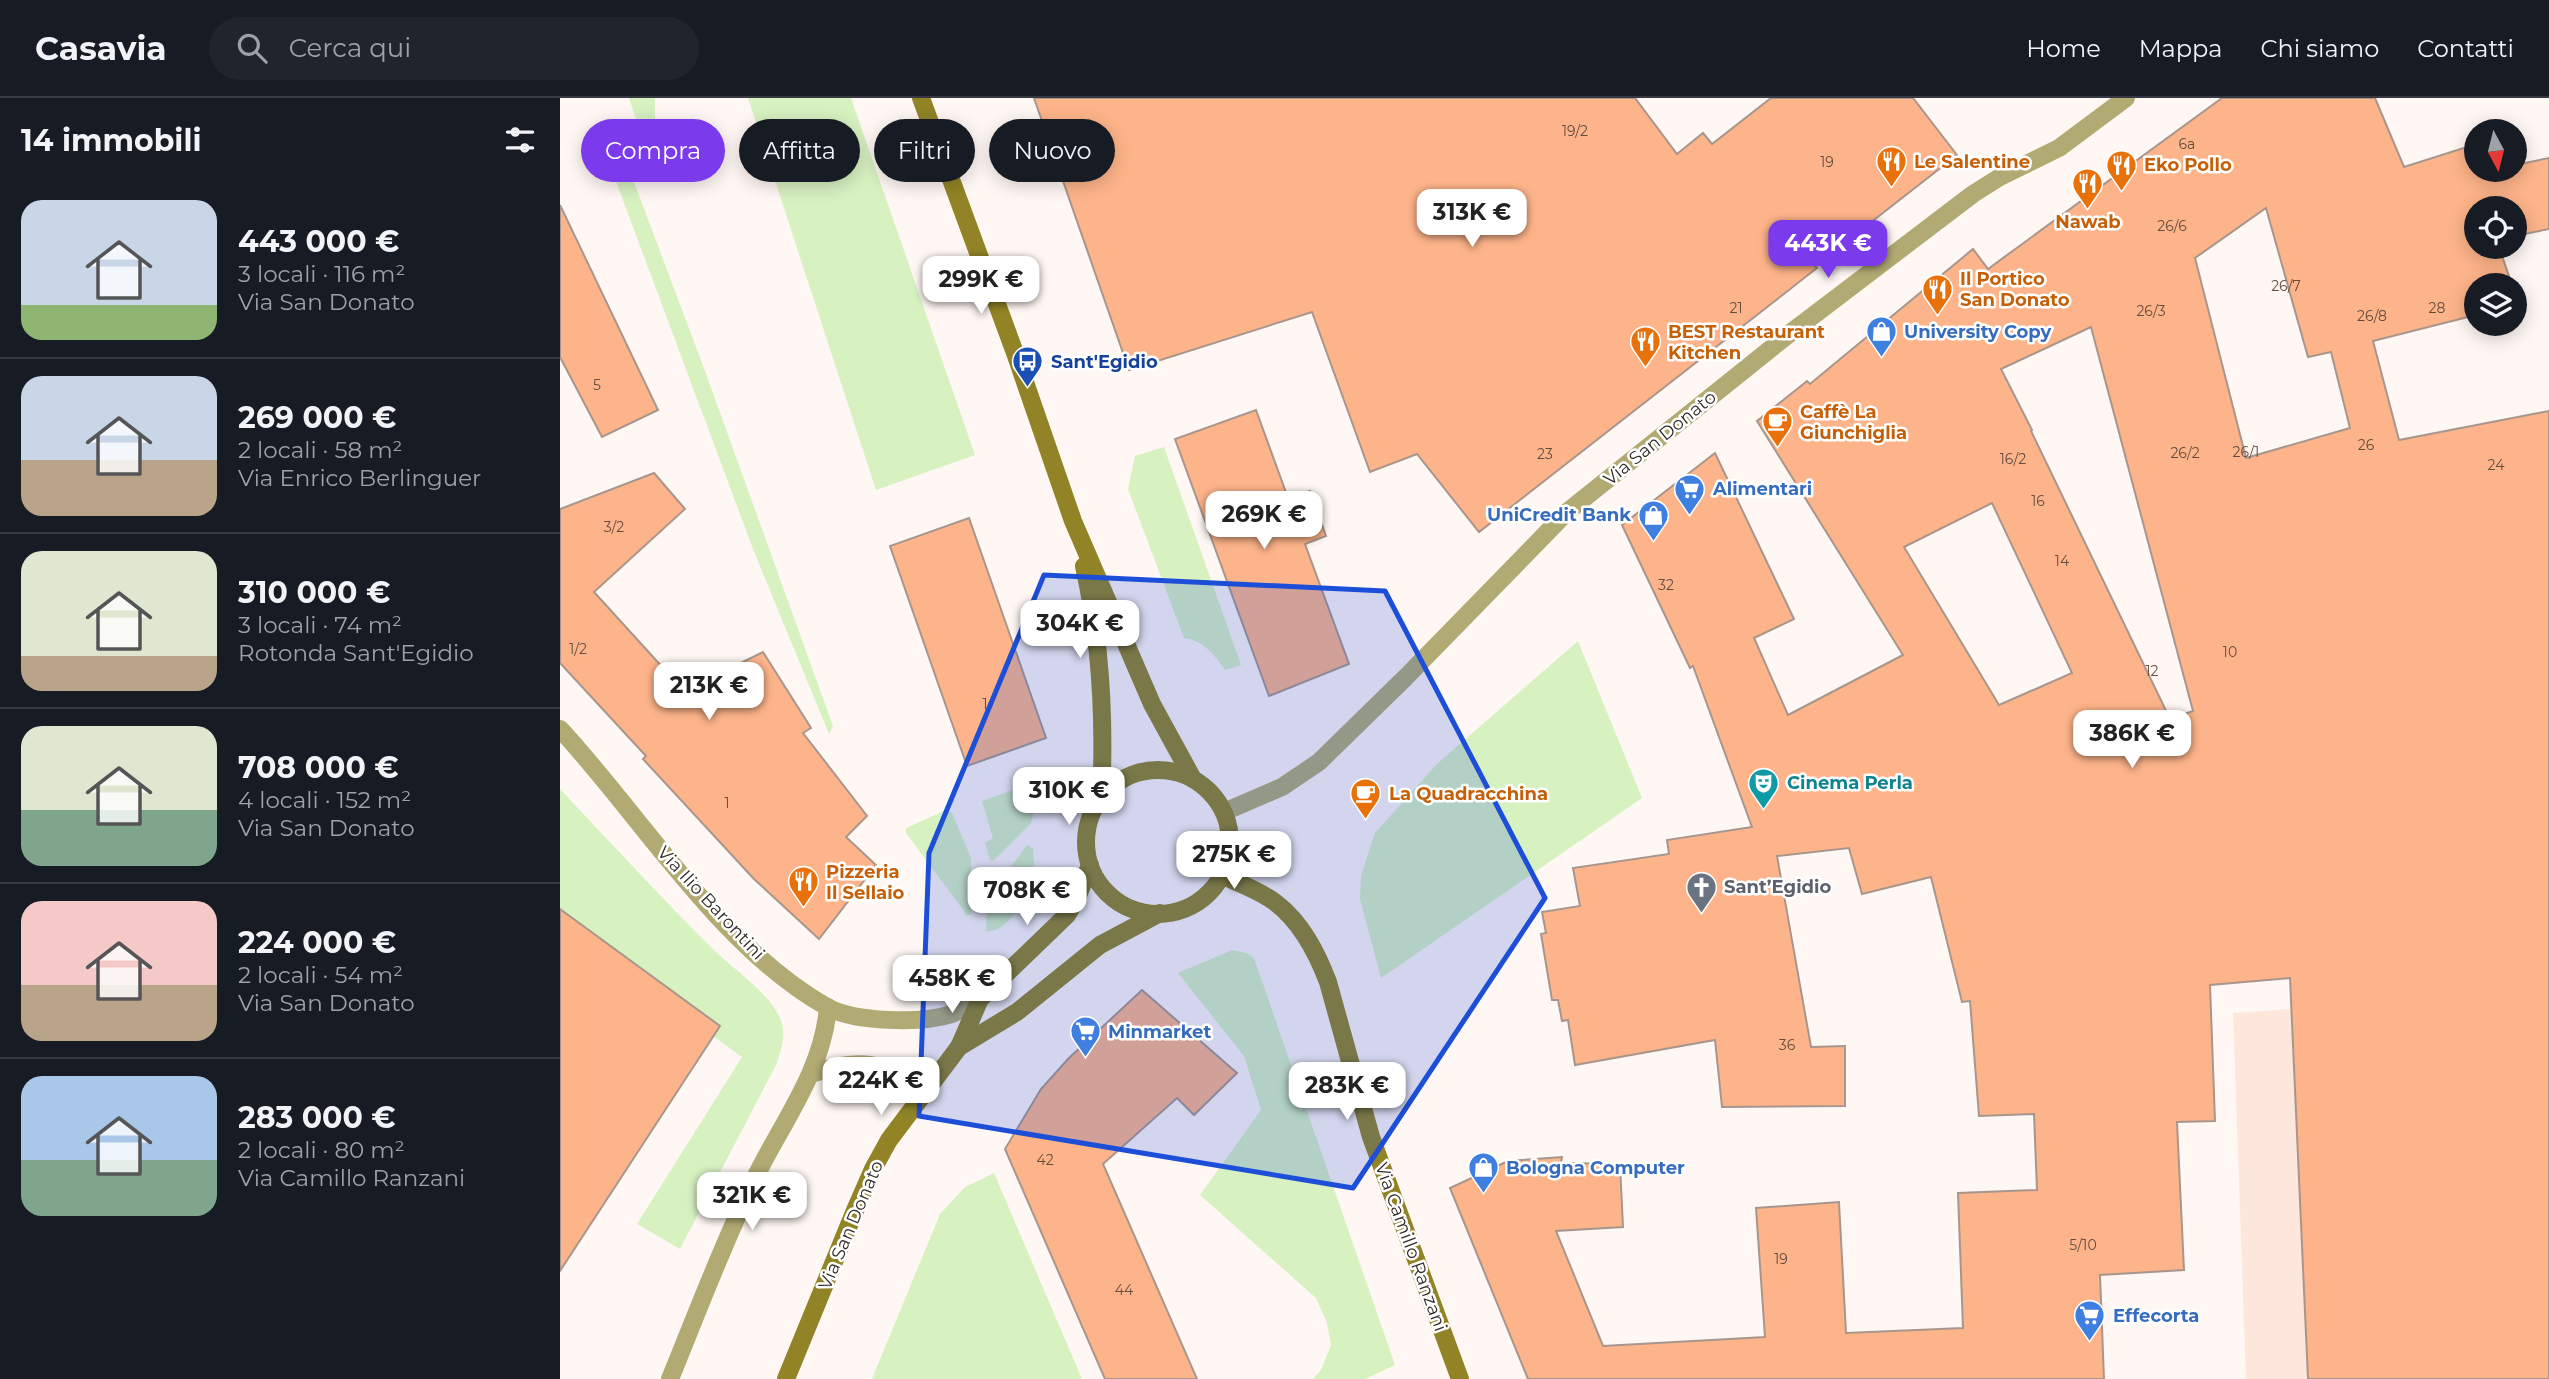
<!DOCTYPE html>
<html lang="it">
<head>
<meta charset="utf-8">
<style>
	body { margin:0; font-family:Montserrat,sans-serif; background:#20242c; color:#f1f3f6; height:100vh; display:flex; flex-direction:column; font-size:26px; white-space:nowrap }
	* { box-sizing:border-box; margin:0 }
	p { font-size:23px; color:#9ea1a6 }
	.icon { flex:none; width:38px; height:38px; fill:none; stroke:currentColor; stroke-width:2; stroke-linecap:round; stroke-linejoin:round }
	.map { position:relative; flex:1; overflow:hidden }
	.drawer { display:flex; flex-direction:column; background:#171b24; width:560px }
	.drawer>* { flex:none }
	.hud { position:absolute; left:21px; top:21px; width:665px; height:63px; display:flex; gap:14px }
	.needle { width:46px; rotate:173deg }
	.fabs { position:absolute; left:1904px; top:21px; display:grid; gap:14px }
	.fabs a { display:grid; place-items:center; width:63px; height:63px; border-radius:50%; background:#171b24; box-shadow:0 4px 18px #0003; font-size:35px }
	.price { position:absolute; translate:-50% -60px; padding:0 16px; border-radius:14px; background:#fff; color:#222; font-size:23px; line-height:46px; filter:drop-shadow(0 2px 4px #0008) }
	.price::after { content:''; position:absolute; left:50%; top:42px; width:21px; height:16px; margin-left:-10px; background:inherit; clip-path:polygon(0 0,100% 0,50% 100%) }
	.price.selected { background:#7c3aed; color:#fff }
	ul { padding:0; list-style:none }
	li { display:flex; align-items:center; gap:21px; height:175px; padding:0 21px }
	li+li { border-top:2px solid #363941 }
	li span { display:grid; place-items:center; flex:none; width:196px; height:140px; border-radius:21px; color:#555 }
	li>.icon { margin-inline-start:auto }
	span .icon { width:84px; height:84px; fill:#fffc; stroke-width:1 }
	li b { font-size:30px }
	h2 { display:flex; justify-content:space-between; align-items:center; height:84px; padding:0 21px; font-size:30px }
	.chip { padding:0 24px; border-radius:32px; background:#171b24; box-shadow:0 4px 18px #0003; font-size:24px; line-height:63px }
	.chip.selected { background:#7c3aed; color:#fff }
	header { display:flex; align-items:center; gap:42px; box-sizing:border-box; height:98px; padding:0 35px; background:#171b24; border-bottom:2px solid #363941 }
	header strong { font-size:33px }
	nav { display:flex; gap:38px; margin-inline-start:auto; font-size:24px }
	.search { width:490px; height:63px; background:#20242c; display:flex; align-items:center; gap:18px; box-sizing:border-box; padding:0 24px; border-radius:38px; color:#9ea1a6; font-size:26px }
	main { display:flex; flex:1; min-height:0 }
	.map>svg:first-child { display:block }
</style>
</head>
<body>
<header>
<strong>Casavia</strong>
<div class="search"><svg class="icon" aria-label="search" viewBox="0 0 24 24"><circle cx="10" cy="10" r="6"/><path d="M15 15l6 6"/></svg>Cerca qui</div>
<nav><a>Home</a><a>Mappa</a><a>Chi siamo</a><a>Contatti</a></nav>
</header>
<main>
<section class="drawer">
<h2>14 immobili<svg class="icon" aria-label="filters" viewBox="0 0 24 24"><path d="M4 7h16M4 17h16"/><circle cx="9" cy="7" r="2"/><circle cx="15" cy="17" r="2"/></svg></h2>
<ul>
<li><span style="background:linear-gradient(#c9d6e8 75%,#8fb573 0)"><svg class="icon" aria-label="home" viewBox="0 0 24 24"><path d="M3 11l9-7 9 7M6 9v11h12V9"/></svg></span><div><b>443 000 €</b><p>3 locali · 116 m²</p><p>Via San Donato</p></div></li>
<li><span style="background:linear-gradient(#c9d6e8 60%,#b9a48a 0)"><svg class="icon" aria-label="home" viewBox="0 0 24 24"><path d="M3 11l9-7 9 7M6 9v11h12V9"/></svg></span><div><b>269 000 €</b><p>2 locali · 58 m²</p><p>Via Enrico Berlinguer</p></div></li>
<li><span style="background:linear-gradient(#dfe7d0 75%,#b9a48a 0)"><svg class="icon" aria-label="home" viewBox="0 0 24 24"><path d="M3 11l9-7 9 7M6 9v11h12V9"/></svg></span><div><b>310 000 €</b><p>3 locali · 74 m²</p><p>Rotonda Sant'Egidio</p></div></li>
<li><span style="background:linear-gradient(#dfe7d0 60%,#7fa58c 0)"><svg class="icon" aria-label="home" viewBox="0 0 24 24"><path d="M3 11l9-7 9 7M6 9v11h12V9"/></svg></span><div><b>708 000 €</b><p>4 locali · 152 m²</p><p>Via San Donato</p></div></li>
<li><span style="background:linear-gradient(#f6c9c9 60%,#b9a48a 0)"><svg class="icon" aria-label="home" viewBox="0 0 24 24"><path d="M3 11l9-7 9 7M6 9v11h12V9"/></svg></span><div><b>224 000 €</b><p>2 locali · 54 m²</p><p>Via San Donato</p></div></li>
<li><span style="background:linear-gradient(#a9c7e8 60%,#7fa58c 0)"><svg class="icon" aria-label="home" viewBox="0 0 24 24"><path d="M3 11l9-7 9 7M6 9v11h12V9"/></svg></span><div><b>283 000 €</b><p>2 locali · 80 m²</p><p>Via Camillo Ranzani</p></div></li>
</ul>
</section>
<div class="map">
<svg width="1989" height="1281" viewBox="0 0 1989 1281">
	<rect width="100%" height="100%" fill="#fff7f3"/>
	<polygon fill="#fde7dc" points="1989,893 1989,1281 1686,1281 1673,915"/>
	<g fill="#d7f1c1">
		<polygon points="69,0 95,0 95,25 110,75 96,80"/>
		<polygon points="188,0 291,0 415,357 316,392"/>
		<polygon points="50,20 145,273 273,628 269,636 193,451 35,27"/>
		<path d="M604,349L681,567L665,572C654,556 644,543 624,540L568,391L575,358Z"/>
		<polygon points="1018,543 1082,700 821,880 800,801 801,778 815,735 877,666"/>
		<polygon points="478,683 481,688 471,725 433,763 430,762 425,745 433,740 422,703"/>
		<path d="M0,691C52,746 103,802 157,855C176,873 206,893 218,916C228,932 222,951 216,967L120,1151L77,1126L182,959L153,938L160,928L0,811Z"/>
		<polygon points="386,712 392,715 411,760 411,817 407,817 346,735 346,730"/>
		<path d="M467,747L473,750C473,759 475,769 473,778C470,796 447,837 426,833L427,805L431,796Z"/>
		<polygon points="672,852 686,855 694,860 835,1267 805,1281 753,1281 761,1272 771,1247 767,1225 756,1200 640,1097 701,1012 684,958 618,875"/>
		<polygon points="434,1075 522,1281 312,1281 380,1116 405,1089"/>
	</g>
	<g fill="#feb48a" stroke="#a8968c" stroke-width="2" fill-rule="evenodd">
		<polygon points="474,0 1075,0 1117,56 1143,35 1152,46 1211,0 1353,0 1397,57 1255,168 1257,170 919,434 857,356 810,374 752,214 569,272"/>
		<path d="M1662,0H1815L1844,69L1910,48L1915,75L1932,72H1955V67L1989,60V131L1955,138V110H1916V149H1939L1952,187H1916V217L1813,243L1839,342L1989,313V1281H1748L1730,880L1650,887L1655,1023L1617,1024L1624,1172L1540,1177L1544,1281H968L890,1090L948,1063L1002,1059L1001,1065L1060,1066L1063,1129L996,1133L1043,1248L1205,1239L1196,1110L1279,1104L1286,1235L1403,1230L1398,1095L1477,1092L1474,1016L1419,1018L1410,903L1402,904L1371,779L1302,796L1289,750L1217,758L1251,949L1285,948V1008L1162,1009L1155,942L1015,967L1008,922L1002,923L998,902H992L981,836L986,835L982,814L1020,808L1013,770L1109,756L1107,742L1192,729L1133,568L1130,570L1062,427L1155,355L1234,521L1194,540L1228,617L1343,557L1197,323L1247,283L1250,286L1413,151L1428,171ZM1706,110L1748,259L1771,254L1790,330L1686,360L1635,160ZM1531,229L1633,613L1610,621L1471,333L1472,332L1441,271ZM1432,405L1512,575L1439,607L1344,449Z"/>
		<polygon points="0,107 98,312 42,339 0,259"/>
		<polygon points="696,312 728,400 750,393 766,438 745,446 789,566 709,598 615,341"/>
		<polygon points="94,375 125,411 34,494 124,593 203,554 251,630 243,635 307,718 286,739 316,767 259,841 194,781 83,661 86,658 0,565 0,411"/>
		<polygon points="409,420 486,640 407,668 330,448"/>
		<polygon points="0,811 160,928 0,1173"/>
		<polygon points="582,892 677,975 634,1017 617,1000 543,1066 637,1281 545,1281 445,1051 481,991 508,961"/>
	</g>
	<g fill="none" stroke-linecap="round" stroke-linejoin="round">
		<g stroke="#b2aa73" stroke-width="18">
			<path d="M251,976C301,958 322,965 366,992"/>
			<path d="M110,1281C137,1215 162,1148 193,1084C220,1027 263,974 268,909"/>
		</g>
		<g stroke="#b2aa73" stroke-width="18">
			<path d="M0,631C82,719 160,849 267,909C295,924 361,926 392,916C401,912 411,906 420,901"/>
			<polyline points="664,714 722,689 759,664 846,579 1007,414 1229,236 1413,96 1440,79 1499,50 1566,0"/>
		</g>
		<g stroke="#918326" stroke-width="18">
			<polyline points="361,0 455,255 513,423 592,606 633,681"/>
			<path d="M524,468C541,545 545,622 541,700"/>
			<circle cx="598" cy="744" r="72"/>
			<path d="M662,777C679,786 701,793 716,805C742,825 757,855 768,884L811,1039L900,1281"/>
			<polyline points="399,949 457,914 540,847 600,815"/>
			<polyline points="226,1281 296,1110 313,1071 329,1042 399,949 420,901 507,817 517,800 530,767"/>
		</g>
	</g>
	<path fill="#1d4ed8" fill-opacity="0.2" stroke="#1d4ed8" stroke-width="5" stroke-linejoin="round" d="M484,477L825,493L985,800L793,1090L359,1018L369,755Z"/>
	<defs>
		<symbol id="restaurant-pin" viewBox="-11 -11 22 30"><path d="M0 17L-7.5 6A9.5 9.5 0 1 1 7.5 6Z" fill="#e8710a" stroke="#fff"/><path d="M-5-6h1v4h1v-4h1v4h1v-4h1v5L-1.5 .5V6h-2V.5L-5-1ZM5-6V6H3V1.5H1.5Q1.5-4 5-6Z" fill="#fff"/></symbol>
		<symbol id="shop-pin" viewBox="-11 -11 22 30"><path d="M0 17L-7.5 6A9.5 9.5 0 1 1 7.5 6Z" fill="#3f7fe0" stroke="#fff"/><path d="M-5-2.5h2.3a2.7 3.5 0 0 1 5.4 0H5L5.5 6h-11ZM-1.5-2.5h3a1.5 2.3 0 0 0-3 0Z" fill="#fff"/></symbol>
		<symbol id="bus-pin" viewBox="-11 -11 22 30"><path d="M0 17L-7.5 6A9.5 9.5 0 1 1 7.5 6Z" fill="#1a4fb4" stroke="#fff"/><path d="M-5-6H5V4H4V6H2V4H-2V6H-4V4H-5ZM-3.5-4V0h7V-4ZM-3.5 1.2v1.5H-2V1.2ZM2 1.2v1.5H3.5V1.2Z" fill="#fff"/></symbol>
		<symbol id="cafe-pin" viewBox="-11 -11 22 30"><path d="M0 17L-7.5 6A9.5 9.5 0 1 1 7.5 6Z" fill="#e8710a" stroke="#fff"/><path d="M-5.5-4.5H6V0H3Q3 3.5 0 3.5H-2.5Q-5.5 3.5-5.5 0ZM3-3.2v2h1.7v-2ZM-6 4.5H4V6H-6Z" fill="#fff"/></symbol>
		<symbol id="supermarket-pin" viewBox="-11 -11 22 30"><path d="M0 17L-7.5 6A9.5 9.5 0 1 1 7.5 6Z" fill="#3f7fe0" stroke="#fff"/><path d="M-6-5.5h2.5l.6 2H6L4.5 2H-2.5L-4.4-4H-6ZM-1.5 3.2a1.3 1.3 0 1 0 .1 0ZM3 3.2a1.3 1.3 0 1 0 .1 0Z" fill="#fff"/></symbol>
		<symbol id="theatre-pin" viewBox="-11 -11 22 30"><path d="M0 17L-7.5 6A9.5 9.5 0 1 1 7.5 6Z" fill="#0f9aa8" stroke="#fff"/><path d="M-5-5.5Q0-4 5-5.5V0Q5 5 0 6Q-5 5-5 0ZM-3.3-2.5H-1v1.5H-3.3ZM1-2.5H3.3v1.5H1ZM-2.8 1Q0 5.5 2.8 1Z" fill="#fff"/></symbol>
		<symbol id="church-pin" viewBox="-11 -11 22 30"><path d="M0 17L-7.5 6A9.5 9.5 0 1 1 7.5 6Z" fill="#6b7280" stroke="#fff"/><path d="M-1.2-6h2.4v3.5h3.3v2.4h-3.3V6h-2.4V-.1h-3.3v-2.4h3.3Z" fill="#fff"/></symbol>
	</defs>
	<g fill-rule="evenodd">
		<use href="#restaurant-pin" x="1314" y="46" width="35" height="47"/>
		<use href="#restaurant-pin" x="1544" y="50" width="35" height="47"/>
		<use href="#restaurant-pin" x="1510" y="68" width="35" height="47"/>
		<use href="#restaurant-pin" x="1360" y="174" width="35" height="47"/>
		<use href="#shop-pin" x="1304" y="216" width="35" height="47"/>
		<use href="#restaurant-pin" x="1068" y="226" width="35" height="47"/>
		<use href="#bus-pin" x="450" y="246" width="35" height="47"/>
		<use href="#cafe-pin" x="1200" y="306" width="35" height="47"/>
		<use href="#supermarket-pin" x="1112" y="374" width="35" height="47"/>
		<use href="#shop-pin" x="1076" y="400" width="35" height="47"/>
		<use href="#theatre-pin" x="1186" y="668" width="35" height="47"/>
		<use href="#cafe-pin" x="788" y="678" width="35" height="47"/>
		<use href="#restaurant-pin" x="226" y="766" width="35" height="47"/>
		<use href="#church-pin" x="1124" y="772" width="35" height="47"/>
		<use href="#supermarket-pin" x="508" y="916" width="35" height="47"/>
		<use href="#shop-pin" x="906" y="1052" width="35" height="47"/>
		<use href="#supermarket-pin" x="1512" y="1200" width="35" height="47"/>
	</g>
	<g text-anchor="middle" stroke-width="5" stroke-linejoin="round" paint-order="stroke">
		<g font-size="14" fill="#644c3f">
			<text x="1015" y="38">19/2</text>
			<text x="1627" y="51">6a</text>
			<text x="1267" y="69">19</text>
			<text x="1612" y="133">26/6</text>
			<text x="1726" y="193">26/7</text>
			<text x="1176" y="215">21</text>
			<text x="1877" y="215">28</text>
			<text x="1591" y="218">26/3</text>
			<text x="1812" y="223">26/8</text>
			<text x="37" y="292">5</text>
			<text x="1806" y="352">26</text>
			<text x="1686" y="359">26/1</text>
			<text x="1625" y="360">26/2</text>
			<text x="985" y="361">23</text>
			<text x="1453" y="366">16/2</text>
			<text x="1936" y="372">24</text>
			<text x="1478" y="408">16</text>
			<text x="54" y="434">3/2</text>
			<text x="1502" y="468">14</text>
			<text x="1106" y="492">32</text>
			<text x="18" y="556">1/2</text>
			<text x="1670" y="559">10</text>
			<text x="1592" y="578">12</text>
			<text x="425" y="611">1</text>
			<text x="167" y="710">1</text>
			<text x="1227" y="952">36</text>
			<text x="485" y="1067">42</text>
			<text x="1523" y="1152">5/10</text>
			<text x="1221" y="1166">19</text>
			<text x="564" y="1197">44</text>
		</g>
		<g font-size="18" font-weight="bold" fill="#c56008" stroke="#fff" text-anchor="start">
			<text x="1354" y="70">Le Salentine</text>
			<text x="1584" y="73">Eko Pollo</text>
			<text x="1528" y="130" text-anchor="middle">Nawab</text>
			<text x="1400" y="187">Il Portico<tspan x="1400" dy="21">San Donato</tspan></text>
			<text x="1108" y="240">BEST Restaurant<tspan x="1108" dy="21">Kitchen</tspan></text>
			<text x="1240" y="320">Caffè La<tspan x="1240" dy="21">Giunchiglia</tspan></text>
			<text x="829" y="702">La Quadracchina</text>
			<text x="266" y="780">Pizzeria<tspan x="266" dy="21">Il Sellaio</tspan></text>
		</g>
		<g font-size="18" font-weight="bold" fill="#366cbe" stroke="#fff" text-anchor="start">
			<text x="1344" y="240">University Copy</text>
			<text x="1153" y="397">Alimentari</text>
			<text x="1071" y="423" text-anchor="end">UniCredit Bank</text>
			<text x="548" y="940">Minmarket</text>
			<text x="946" y="1076">Bologna Computer</text>
			<text x="1553" y="1224">Effecorta</text>
		</g>
		<g font-size="18" font-weight="bold" fill="#164399" stroke="#fff" text-anchor="start">
			<text x="491" y="270">Sant'Egidio</text>
		</g>
		<g font-size="18" fill="#312a26" stroke="#fff">
			<text transform="translate(1100 340) rotate(-39)" y="6">Via San Donato</text>
			<text transform="translate(151 805) rotate(47)" y="6">Via Ilio Barontini</text>
			<text transform="translate(291 1127) rotate(-67)" y="6">Via San Donato</text>
			<text transform="translate(851 1149) rotate(70)" y="6">Via Camillo Ranzani</text>
		</g>
		<g font-size="18" font-weight="bold" fill="#0d838f" stroke="#fff" text-anchor="start">
			<text x="1227" y="691">Cinema Perla</text>
		</g>
		<g font-size="18" font-weight="bold" fill="#5b616d" stroke="#fff" text-anchor="start">
			<text x="1164" y="795">Sant’Egidio</text>
		</g>
	</g>
</svg>
<div class="fabs">
<a><svg class="needle" viewBox="-14 -14 28 28"><path d="M0-13l5 13h-10z" fill="#e53935"/><path d="M0 13l5-13h-10z" fill="#9ea1a6"/></svg></a>
<a><svg class="icon" aria-label="locate" viewBox="0 0 24 24"><circle cx="12" cy="12" r="6"/><path d="M12 2v4M12 18v4M2 12h4M18 12h4"/></svg></a>
<a><svg class="icon" aria-label="layers" viewBox="0 0 24 24"><path d="M12 4l9 5-9 5-9-5zM3 14l9 5 9-5"/></svg></a>
</div>
<b class="price" style="left:912px;top:151px">313K €</b>
<b class="price selected" style="left:1268px;top:182px">443K €</b>
<b class="price" style="left:421px;top:218px">299K €</b>
<b class="price" style="left:704px;top:453px">269K €</b>
<b class="price" style="left:520px;top:562px">304K €</b>
<b class="price" style="left:149px;top:624px">213K €</b>
<b class="price" style="left:1572px;top:672px">386K €</b>
<b class="price" style="left:509px;top:729px">310K €</b>
<b class="price" style="left:674px;top:793px">275K €</b>
<b class="price" style="left:467px;top:829px">708K €</b>
<b class="price" style="left:392px;top:917px">458K €</b>
<b class="price" style="left:321px;top:1019px">224K €</b>
<b class="price" style="left:787px;top:1024px">283K €</b>
<b class="price" style="left:192px;top:1134px">321K €</b>
<div class="hud">
<a class="chip selected">Compra</a>
<a class="chip">Affitta</a>
<a class="chip">Filtri</a>
<a class="chip">Nuovo</a>
</div>
</div>
</main>
</body>
</html>
